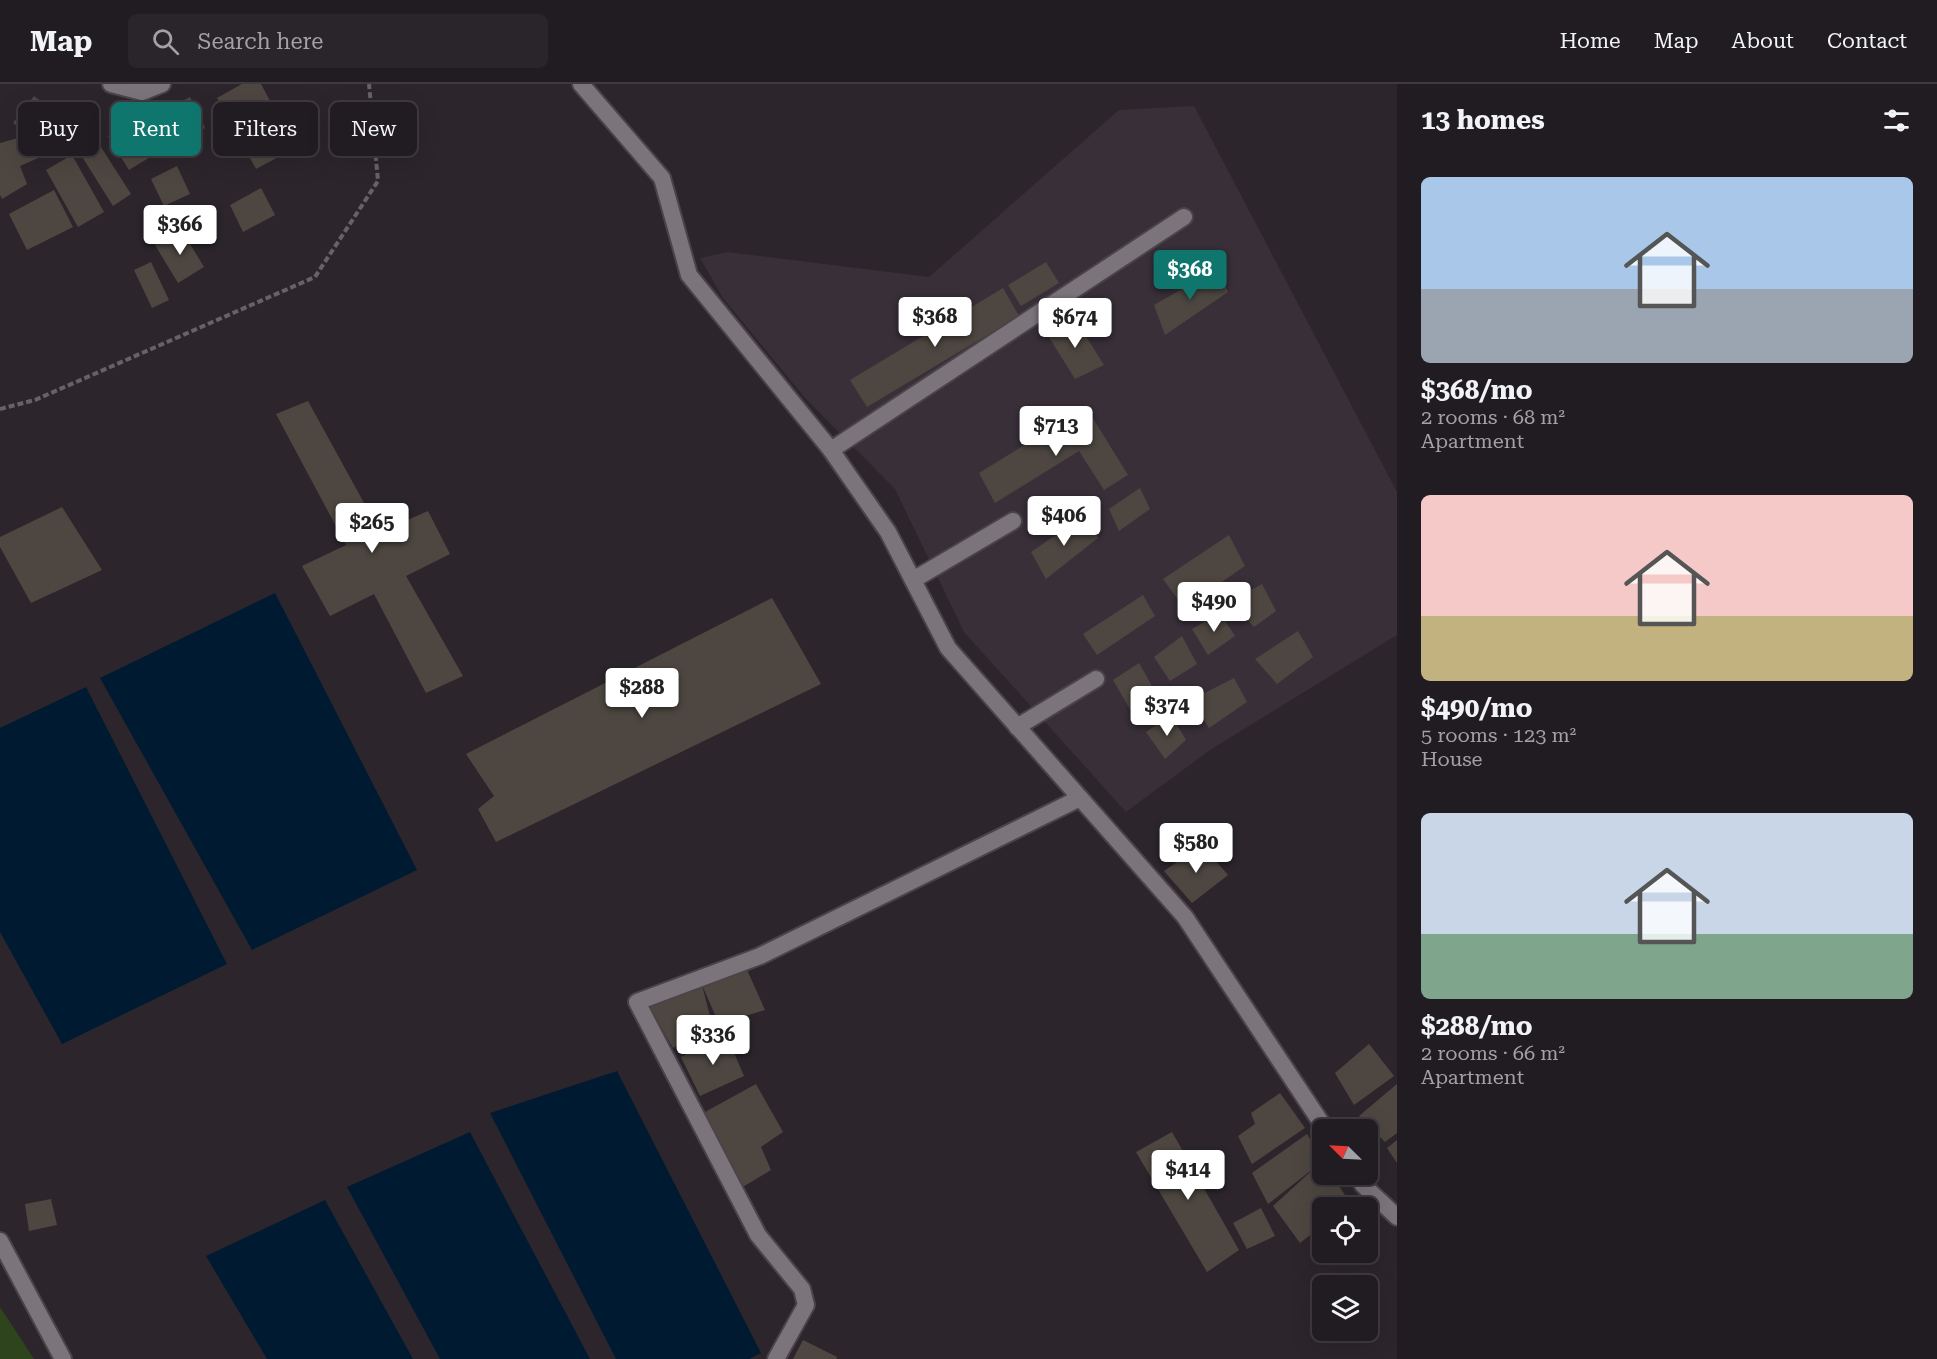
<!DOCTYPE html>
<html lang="en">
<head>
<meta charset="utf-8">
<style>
	body { margin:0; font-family:"Roboto Serif",serif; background:#29252a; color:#f1f3f6; height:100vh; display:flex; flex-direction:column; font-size:22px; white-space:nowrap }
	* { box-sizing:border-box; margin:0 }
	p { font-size:20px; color:#a2a1a5 }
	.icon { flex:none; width:33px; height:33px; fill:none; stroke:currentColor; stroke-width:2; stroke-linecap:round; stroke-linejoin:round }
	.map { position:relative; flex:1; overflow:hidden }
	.details { display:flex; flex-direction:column; background:#211c21; width:540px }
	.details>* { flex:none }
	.guide { position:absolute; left:18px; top:18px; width:570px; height:54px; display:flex; gap:12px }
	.needle { width:39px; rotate:294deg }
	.fabs { position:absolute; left:1312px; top:1035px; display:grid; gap:12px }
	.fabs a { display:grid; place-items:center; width:66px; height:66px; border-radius:9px; background:#211c21; box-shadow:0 6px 24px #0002,0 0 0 2px #3e3a3f; font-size:30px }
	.price { position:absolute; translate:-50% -51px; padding:0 14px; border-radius:6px; background:#fff; color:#222; font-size:20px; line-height:39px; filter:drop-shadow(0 2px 3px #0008) }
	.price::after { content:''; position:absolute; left:50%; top:36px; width:18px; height:14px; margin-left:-9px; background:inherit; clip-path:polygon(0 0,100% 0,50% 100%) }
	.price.selected { background:#0f766e; color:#fff }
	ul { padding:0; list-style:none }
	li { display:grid; align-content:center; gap:12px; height:318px; padding:0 24px }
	li span { display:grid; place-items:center; height:186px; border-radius:9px; color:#555 }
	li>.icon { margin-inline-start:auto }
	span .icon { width:108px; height:108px; fill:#fffc; stroke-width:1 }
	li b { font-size:26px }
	h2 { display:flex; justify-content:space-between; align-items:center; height:72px; padding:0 24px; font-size:26px }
	.tag { padding:0 21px; border-radius:9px; background:#211c21; box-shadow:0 6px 24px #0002,0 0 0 2px #3e3a3f; font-size:21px; line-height:54px }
	.tag.selected { background:#0f766e; color:#fff }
	header { display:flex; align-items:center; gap:36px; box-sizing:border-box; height:84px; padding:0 30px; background:#211c21; border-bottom:2px solid #3e3a3f }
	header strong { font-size:28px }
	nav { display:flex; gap:33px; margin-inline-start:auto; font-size:21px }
	.search { width:420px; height:54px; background:#29252a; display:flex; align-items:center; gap:15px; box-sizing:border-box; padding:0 21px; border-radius:9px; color:#a2a1a5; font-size:22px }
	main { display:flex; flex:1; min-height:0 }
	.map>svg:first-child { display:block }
</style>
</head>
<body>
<header>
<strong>Map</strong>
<div class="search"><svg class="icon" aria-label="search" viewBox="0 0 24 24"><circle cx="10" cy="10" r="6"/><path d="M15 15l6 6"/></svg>Search here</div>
<nav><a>Home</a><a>Map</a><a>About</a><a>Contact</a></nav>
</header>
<main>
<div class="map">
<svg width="1397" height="1275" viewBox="0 0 1397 1275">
	<rect width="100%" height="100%" fill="#2c262c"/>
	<polygon fill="#382f39" points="1194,22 1397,408 1397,551 1210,666 1126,728 964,548 895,405 805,314 723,214 700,174 727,168 929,193 1119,26"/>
	<polygon fill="#2d441c" points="0,1223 34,1275 0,1275"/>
	<g fill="#001a31">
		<polygon points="275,509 417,786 252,866 100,594"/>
		<polygon points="86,603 227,880 62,960 0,848 0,644"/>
		<polygon points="617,987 761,1269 749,1275 616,1275 490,1029"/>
		<polygon points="470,1048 590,1275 440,1275 347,1103"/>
		<polygon points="325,1116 413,1275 267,1275 206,1172"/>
	</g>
	<g fill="#4e4741">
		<polygon points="242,0 261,0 295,64 256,85 217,14"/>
		<polygon points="34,12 64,34 72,23 88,35 52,68 13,39"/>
		<polygon points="190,13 205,44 165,64 129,86 108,52 145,30 162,60 150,34"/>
		<polygon points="25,52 43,62 45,71 20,82 27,100 2,115 0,111 0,59"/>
		<polygon points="99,60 131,110 113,122 81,71"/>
		<polygon points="72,71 104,128 78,143 46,86"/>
		<polygon points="177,82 190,110 164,122 151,95"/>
		<polygon points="261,104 275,131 243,148 230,121"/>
		<polygon points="54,106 73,143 27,166 9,130"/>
		<polygon points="181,145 204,183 178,199 155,161"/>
		<polygon points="151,178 169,216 152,224 134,186"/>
		<polygon points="1046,178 1059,199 1021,222 1008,201"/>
		<polygon points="1217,185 1228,208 1165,251 1154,221"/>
		<polygon points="1003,204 1019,232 867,323 850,296"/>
		<polygon points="1074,233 1104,281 1075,295 1047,250"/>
		<polygon points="308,317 380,448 428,427 450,470 406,492 463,592 426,609 374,510 330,532 302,482 346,461 276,330"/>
		<polygon points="1086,323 1128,391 1104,406 1079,367 995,419 979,389"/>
		<polygon points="1140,404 1150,425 1119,447 1109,425"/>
		<polygon points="62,423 102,486 31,519 0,463 0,453"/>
		<polygon points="1085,431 1098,454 1046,495 1031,468"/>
		<polygon points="1229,451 1245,482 1184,524 1163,495"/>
		<polygon points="1262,500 1276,527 1254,543 1231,517"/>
		<polygon points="1143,511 1155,532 1097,571 1083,550"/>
		<polygon points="772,514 821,600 496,758 478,725 494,712 466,670"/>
		<polygon points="1220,529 1235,552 1208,571 1192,545"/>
		<polygon points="1298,547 1313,573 1277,600 1255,575"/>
		<polygon points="1182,552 1197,580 1170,597 1154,573"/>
		<polygon points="1139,579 1156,609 1131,627 1113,596"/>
		<polygon points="1234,594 1247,618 1209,644 1191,616"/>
		<polygon points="1171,631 1186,656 1165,675 1146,648"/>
		<polygon points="1202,761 1228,791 1192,819 1164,787"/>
		<polygon points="744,879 765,926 719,940 702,901 712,940 673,964 648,920"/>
		<polygon points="726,950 744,992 700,1012 681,973"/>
		<polygon points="1369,960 1394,992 1354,1021 1335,989"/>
		<polygon points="756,1000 783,1048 761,1063 771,1086 741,1104 705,1028"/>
		<polygon points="1397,1000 1397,1049 1385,1058 1359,1032"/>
		<polygon points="1280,1009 1305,1044 1252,1080 1238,1052 1255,1040 1251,1029"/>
		<polygon points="1172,1048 1239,1166 1207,1188 1136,1068"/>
		<polygon points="1307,1050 1323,1078 1323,1090 1331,1090 1351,1120 1347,1124 1323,1124 1323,1141 1300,1159 1273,1122 1318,1081 1268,1120 1252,1089"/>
		<polygon points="1397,1056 1397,1079 1387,1064"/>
		<polygon points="51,1115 57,1141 29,1147 25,1120"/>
		<polygon points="1261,1124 1275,1152 1247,1165 1233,1139"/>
		<polygon points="803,1256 837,1273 836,1275 793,1275"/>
	</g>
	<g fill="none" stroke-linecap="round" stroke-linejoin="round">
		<defs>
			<g id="service">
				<polyline points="831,366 1184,133"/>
				<polyline points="913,496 1013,437"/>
				<polyline points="1017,643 1096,595"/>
			</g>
			<g id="minor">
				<polyline points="111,0 142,8 162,0"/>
				<polyline points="581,0 662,94 689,191 831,366 888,448 948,564 1185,833 1326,1046"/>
				<polyline points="1356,1090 1363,1101 1397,1133"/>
				<polyline points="0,1157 63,1275"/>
				<polyline points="776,1275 806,1221 802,1205 758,1151 637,918 760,872 1080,714"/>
			</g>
		</defs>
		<use href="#service" stroke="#494449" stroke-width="20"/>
		<use href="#minor" stroke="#494449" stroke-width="20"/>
		<polyline stroke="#676267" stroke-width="4" stroke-dasharray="6 3" stroke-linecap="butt" points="0,325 35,316 315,193 378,97 369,0"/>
		<use href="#service" stroke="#7b747b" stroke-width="16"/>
		<use href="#minor" stroke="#7b747b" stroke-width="16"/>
	</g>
</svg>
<div class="fabs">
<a><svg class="needle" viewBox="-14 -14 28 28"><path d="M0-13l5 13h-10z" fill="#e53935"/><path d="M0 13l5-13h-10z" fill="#a2a1a5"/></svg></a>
<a><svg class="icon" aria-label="locate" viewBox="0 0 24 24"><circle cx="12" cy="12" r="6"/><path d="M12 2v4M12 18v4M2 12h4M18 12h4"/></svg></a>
<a><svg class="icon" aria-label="layers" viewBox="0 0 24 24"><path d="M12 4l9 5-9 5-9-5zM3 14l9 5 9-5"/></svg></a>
</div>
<b class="price" style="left:180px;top:172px">$366</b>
<b class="price selected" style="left:1190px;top:217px">$368</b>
<b class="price" style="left:935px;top:264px">$368</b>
<b class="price" style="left:1075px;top:265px">$674</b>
<b class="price" style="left:1056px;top:373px">$713</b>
<b class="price" style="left:1064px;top:463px">$406</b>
<b class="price" style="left:372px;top:470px">$265</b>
<b class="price" style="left:1214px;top:549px">$490</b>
<b class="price" style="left:642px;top:635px">$288</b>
<b class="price" style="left:1167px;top:653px">$374</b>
<b class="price" style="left:1196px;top:790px">$580</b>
<b class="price" style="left:713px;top:982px">$336</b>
<b class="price" style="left:1188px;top:1117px">$414</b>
<div class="guide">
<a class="tag">Buy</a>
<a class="tag selected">Rent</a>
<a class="tag">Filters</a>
<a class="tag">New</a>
</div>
</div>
<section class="details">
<h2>13 homes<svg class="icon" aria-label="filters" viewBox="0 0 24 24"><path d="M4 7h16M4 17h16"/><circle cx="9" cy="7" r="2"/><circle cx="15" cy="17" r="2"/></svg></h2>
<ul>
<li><span style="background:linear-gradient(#a9c7e8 60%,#9aa5b1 0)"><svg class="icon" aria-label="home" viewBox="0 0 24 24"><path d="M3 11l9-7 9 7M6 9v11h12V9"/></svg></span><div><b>$368/mo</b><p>2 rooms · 68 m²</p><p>Apartment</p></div></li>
<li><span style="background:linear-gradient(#f6c9c9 65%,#c2b280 0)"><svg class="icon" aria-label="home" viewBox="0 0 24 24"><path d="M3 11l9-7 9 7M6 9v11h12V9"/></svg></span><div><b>$490/mo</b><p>5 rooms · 123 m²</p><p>House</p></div></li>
<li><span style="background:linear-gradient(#c9d6e8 65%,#7fa58c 0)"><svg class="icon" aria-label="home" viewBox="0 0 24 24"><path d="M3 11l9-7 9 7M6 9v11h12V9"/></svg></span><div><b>$288/mo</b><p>2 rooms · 66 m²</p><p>Apartment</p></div></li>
</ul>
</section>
</main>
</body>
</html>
